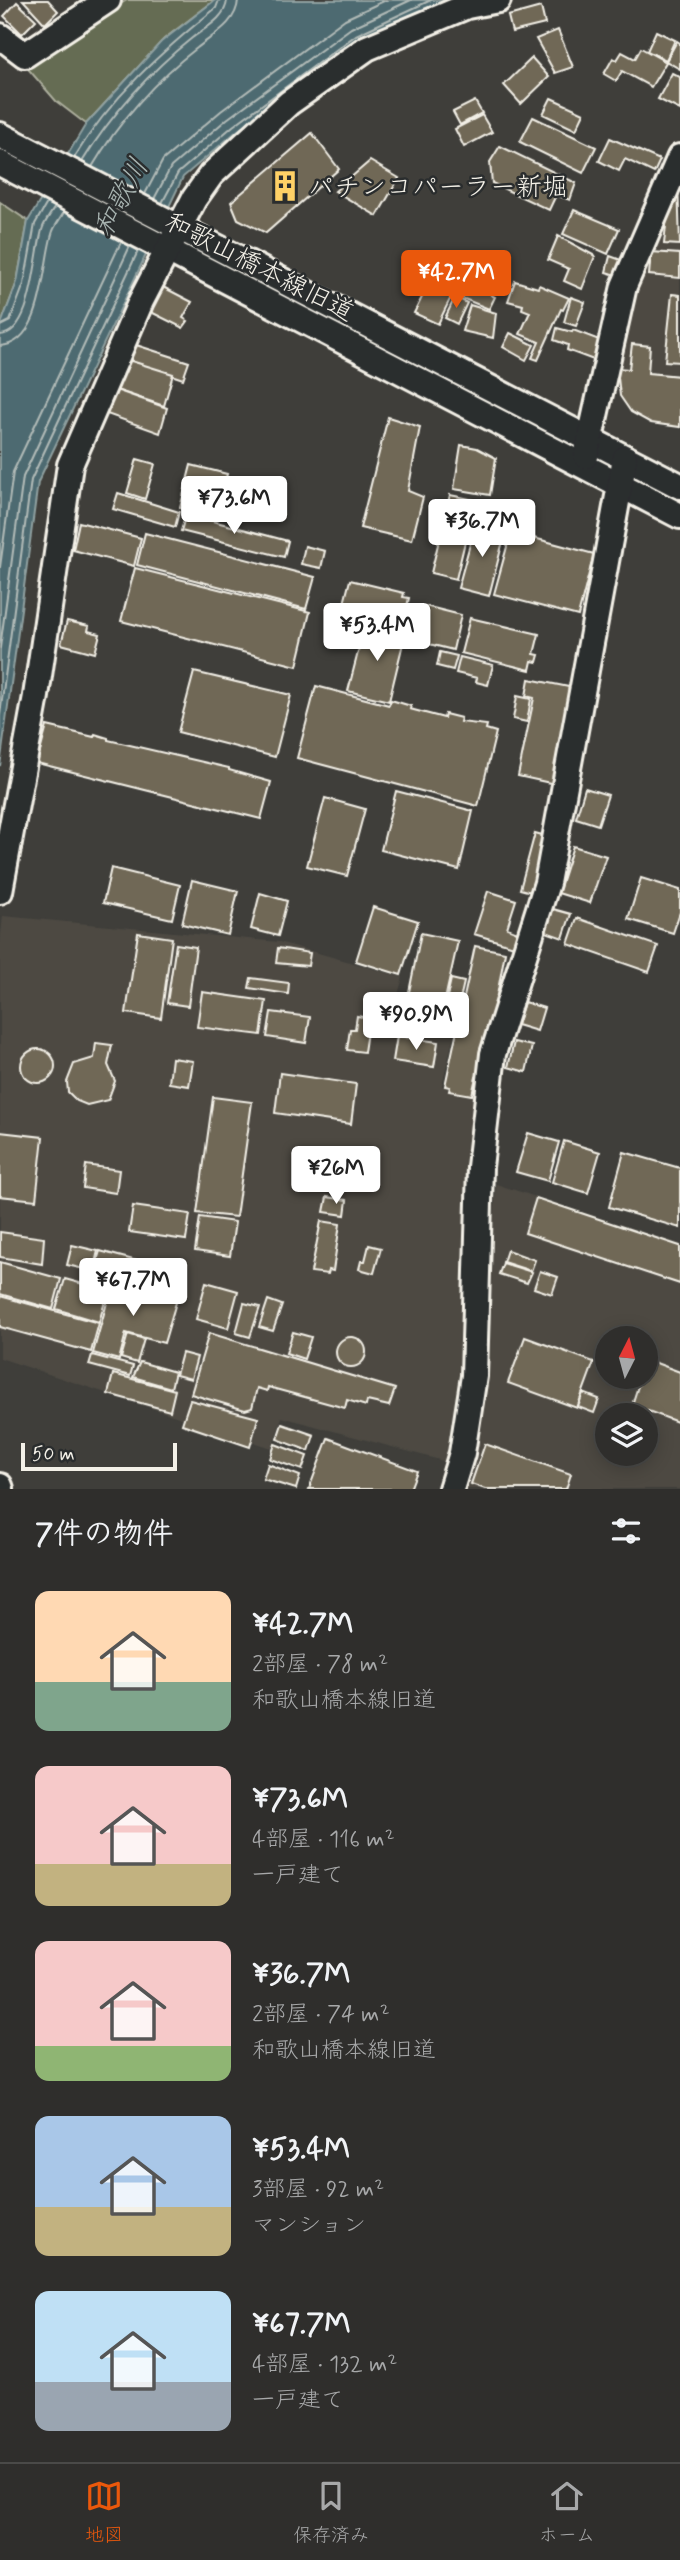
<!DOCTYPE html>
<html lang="ja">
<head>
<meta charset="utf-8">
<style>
	body { margin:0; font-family:Mynerve,"Klee One",sans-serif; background:#3b3a38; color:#f1f3f6; height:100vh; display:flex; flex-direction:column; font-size:26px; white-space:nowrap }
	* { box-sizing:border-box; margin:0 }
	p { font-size:23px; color:#a7a8a9 }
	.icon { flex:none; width:38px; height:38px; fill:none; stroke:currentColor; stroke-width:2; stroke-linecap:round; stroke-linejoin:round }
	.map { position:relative; height:1489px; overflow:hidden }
	.details { display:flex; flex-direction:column; background:#2f2e2c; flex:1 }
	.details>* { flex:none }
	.needle { width:46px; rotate:6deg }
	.controls { position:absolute; left:595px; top:1326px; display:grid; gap:14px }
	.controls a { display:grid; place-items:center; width:63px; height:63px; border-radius:50%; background:#2f2e2c; box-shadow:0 4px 18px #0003,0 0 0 2px #4a4a48; font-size:35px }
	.scale { position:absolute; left:21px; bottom:18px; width:156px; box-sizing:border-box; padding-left:7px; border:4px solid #f4f1e8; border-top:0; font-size:19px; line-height:24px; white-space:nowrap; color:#f4f1e8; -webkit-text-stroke:5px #2a2d2e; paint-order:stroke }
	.price { position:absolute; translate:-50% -60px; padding:0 16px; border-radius:7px; background:#fff; color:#222; font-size:23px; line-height:46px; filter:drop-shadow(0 2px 4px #0008) }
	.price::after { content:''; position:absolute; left:50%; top:42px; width:21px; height:16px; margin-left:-10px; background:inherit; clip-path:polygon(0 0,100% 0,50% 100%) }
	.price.active { background:#ea580c; color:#fff }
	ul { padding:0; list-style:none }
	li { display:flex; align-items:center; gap:21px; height:175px; padding:0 35px }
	li span { display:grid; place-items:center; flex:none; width:196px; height:140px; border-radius:14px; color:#555 }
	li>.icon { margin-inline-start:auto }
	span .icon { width:84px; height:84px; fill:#fffc; stroke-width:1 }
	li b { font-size:30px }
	h2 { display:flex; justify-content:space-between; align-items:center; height:84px; padding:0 35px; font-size:30px }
	.menu { display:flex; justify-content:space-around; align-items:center; height:98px; border-top:2px solid #4a4a48; background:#2f2e2c; font-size:19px; color:#a7a8a9 }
	.menu a { display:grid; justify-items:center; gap:4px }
	.menu .active { color:#ea580c }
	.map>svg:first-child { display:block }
</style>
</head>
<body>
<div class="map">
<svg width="680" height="1489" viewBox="0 0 680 1489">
	<rect width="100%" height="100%" fill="#3f3e3a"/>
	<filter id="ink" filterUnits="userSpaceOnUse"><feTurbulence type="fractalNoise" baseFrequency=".0143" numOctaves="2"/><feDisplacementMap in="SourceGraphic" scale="14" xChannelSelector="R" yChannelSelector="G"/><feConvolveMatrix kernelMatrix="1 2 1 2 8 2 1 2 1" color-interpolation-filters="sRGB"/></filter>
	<g filter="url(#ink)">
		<g fill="#4d4a43" fill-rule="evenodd">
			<polygon points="680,179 680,375 615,371 624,310"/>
			<polygon points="3,916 279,942 403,977 397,998 460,1008 442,1086 473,1091 465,1365 447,1462 282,1417 272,1448 0,1358 0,943"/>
			<path d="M496,1184L680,1244V1489H459L486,1330ZM607,1339H646V1377H607ZM607,1416H646V1454H607Z"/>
		</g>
		<g fill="#656c52" stroke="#acae9d" stroke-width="2">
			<polygon points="127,0 215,0 164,39 86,124 56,101 23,63"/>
			<polygon points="0,202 28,221 17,282 0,327"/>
		</g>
		<polygon fill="#4e6b71" stroke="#90a1a1" stroke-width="2" points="215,0 455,0 440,4 360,41 237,131 183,177 38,482 0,766 0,327 17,282 28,221 86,124 161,42"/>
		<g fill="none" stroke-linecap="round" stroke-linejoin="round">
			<g stroke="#b2bbb8" stroke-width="2">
				<path d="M74,158C110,98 162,51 216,8L219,0"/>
				<path d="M82,162C110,116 150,71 192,38C205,28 226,18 227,0"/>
				<path d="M92,167C118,123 156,79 197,48C213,35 237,23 238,0"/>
				<polyline points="145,194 163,160 221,111 345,19 386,0"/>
				<polyline points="154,199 171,167 227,119 351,28 411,0"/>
				<polyline points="162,203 178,173 233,126 356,35 431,0"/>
				<polyline points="0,326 10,321 24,284 35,224 47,203"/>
				<path d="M0,335C34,333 34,251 43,227C46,220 51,213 55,207"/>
				<path d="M0,346C45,344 42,261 53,231C56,224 61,218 64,212"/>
				<polyline points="0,567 13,472 121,242"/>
				<polyline points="0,648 23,477 130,246"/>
				<polyline points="0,715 31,480 138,251"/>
			</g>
		</g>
		<g fill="#6f6757" stroke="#f4f1e8" stroke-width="2">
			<polygon points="23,0 48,0 58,11 45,24"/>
			<polygon points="17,2 36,20 22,34 4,16"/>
			<polygon points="541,7 545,24 512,32 508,16"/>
			<polygon points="558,30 573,67 555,73 536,39"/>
			<polygon points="656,31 675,40 666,60 647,51"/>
			<polygon points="677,41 680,43 680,69 666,61"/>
			<polygon points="641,48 666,62 651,87 622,71 616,81 604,74 613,58 617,60 622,52 635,59"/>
			<polygon points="532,58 549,77 521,104 504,85"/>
			<polygon points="672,73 680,77 680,110 658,99"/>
			<polygon points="551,98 584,113 576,130 543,114"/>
			<polygon points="475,101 482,113 460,125 453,112"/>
			<polygon points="482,115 492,132 464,147 455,129"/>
			<polygon points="533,117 596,147 583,173 520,142"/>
			<polygon points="312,133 339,169 266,233 238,219 231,202"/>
			<polygon points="610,138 660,160 654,173 625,159 619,171 599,161"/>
			<polygon points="500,146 576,183 570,200 556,195 549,210 492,183 490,162"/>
			<polygon points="370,161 399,178 377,216 335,191"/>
			<polygon points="678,182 680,245 664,244 669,198 676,199"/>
			<polygon points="574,210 619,229 608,254 563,234"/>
			<polygon points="558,236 595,256 582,289 564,281 569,269 548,260"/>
			<polygon points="651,252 680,254 680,278 649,275"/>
			<polygon points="610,256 624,261 619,276 606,272"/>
			<polygon points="472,260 503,273 491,295 495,297 489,309 457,296"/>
			<polygon points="440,262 454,270 446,285 455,289 438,324 414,313"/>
			<polygon points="515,281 538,288 539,285 569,298 563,310 561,309 538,360 532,358 539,342 520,334 530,312 522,309 523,305 508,301"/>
			<polygon points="161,286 192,302 183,318 188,321 183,328 147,310"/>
			<polygon points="672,294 680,295 680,362 665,361"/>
			<polygon points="455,297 467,303 457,324 445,318"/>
			<polygon points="571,297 585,302 576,326 564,322"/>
			<polygon points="470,305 496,313 493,338 462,331"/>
			<polygon points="557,328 572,332 573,330 602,341 596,361 567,350 568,345 554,340"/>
			<polygon points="510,333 534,345 526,360 503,347"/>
			<polygon points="133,344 189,362 183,379 133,362 128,358"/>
			<polygon points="632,344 650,346 648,373 680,376 680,427 651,423 631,412 620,396 617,368 629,369"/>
			<polygon points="128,360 173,374 164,406 116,390"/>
			<polygon points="113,389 167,408 160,433 104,413"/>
			<polygon points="388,417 420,427 408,491 423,497 412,540 360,528"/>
			<polygon points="461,445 477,448 496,458 490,495 454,489"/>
			<polygon points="137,459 155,464 145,499 127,493"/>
			<polygon points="191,465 227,474 217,517 180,508"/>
			<polygon points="118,493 179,512 175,527 113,509"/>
			<polygon points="450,495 475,500 456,579 431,573"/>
			<polygon points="186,514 288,541 284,557 181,531"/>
			<polygon points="79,522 141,538 134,566 73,550"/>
			<polygon points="476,522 506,529 489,596 458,588"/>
			<polygon points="511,532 594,554 578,616 494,594"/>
			<polygon points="145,533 315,577 306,609 137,565"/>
			<polygon points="305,546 325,551 321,568 301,564"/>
			<polygon points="135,568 310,612 297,666 121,621"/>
			<polygon points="350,580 404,593 403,597 409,598 401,630 341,615"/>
			<polygon points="425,606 461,615 453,650 417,641"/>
			<polygon points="470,618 539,634 534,654 539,655 537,662 532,661 530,670 461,653"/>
			<polygon points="67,621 89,626 88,631 100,634 95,653 61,644"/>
			<polygon points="365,625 405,635 389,701 348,691"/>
			<polygon points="440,652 457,656 453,670 437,666"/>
			<polygon points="460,657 493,665 488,685 476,682 477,678 456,673"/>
			<polygon points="194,672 291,695 275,757 178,732"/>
			<polygon points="529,679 574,688 555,784 518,776 534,698 526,696"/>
			<polygon points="316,686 389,705 391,700 411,706 410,709 444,718 445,714 461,718 460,722 487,725 486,729 496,732 478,806 297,758"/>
			<polygon points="517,696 531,699 527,722 513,719"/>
			<polygon points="47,726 94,737 95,734 108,738 108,740 229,768 229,770 271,782 261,819 37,763"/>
			<polygon points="585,788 608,795 598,825 576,818"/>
			<polygon points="396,791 473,811 459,870 381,850"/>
			<polygon points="325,798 365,809 347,876 307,866"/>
			<polygon points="535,833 546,836 531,892 520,889"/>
			<polygon points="573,846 606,856 590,903 558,893"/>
			<polygon points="111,868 180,885 172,919 103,903"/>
			<polygon points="641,878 680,890 680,912 673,933 628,919"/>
			<polygon points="192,880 238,891 228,935 182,924"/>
			<polygon points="488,891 516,900 507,928 518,932 514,946 474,934"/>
			<polygon points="260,893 287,901 278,936 251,929"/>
			<polygon points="373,907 418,921 401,975 356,961"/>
			<polygon points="553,909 571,914 563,938 546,932"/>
			<polygon points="577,918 658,946 649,972 568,944"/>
			<polygon points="138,933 172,938 161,1018 126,1013"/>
			<polygon points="421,933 458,941 444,1004 408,997"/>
			<polygon points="176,944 196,947 188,1006 167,1003"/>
			<polygon points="475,946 505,952 482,1078 476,1077 472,1095 449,1091 450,1087 445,1086"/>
			<polygon points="278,948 310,953 308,966 276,963"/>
			<polygon points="251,978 289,983 288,994 249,988"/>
			<polygon points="451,979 464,982 454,1026 441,1024"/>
			<polygon points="202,992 266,1001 261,1035 197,1027"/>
			<polygon points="524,1002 544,1008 537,1031 517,1025"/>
			<polygon points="271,1012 310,1017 306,1043 267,1037"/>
			<polygon points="357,1016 369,1018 364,1052 347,1050 350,1029 355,1029"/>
			<polygon points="397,1036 438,1042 434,1067 393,1061"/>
			<polygon points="514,1042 532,1046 526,1072 508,1067"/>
			<polygon points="96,1043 112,1045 108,1065 115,1081 108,1100 87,1105 77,1101 68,1092 67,1082 74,1064 94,1058"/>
			<circle cx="38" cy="1066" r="17"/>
			<polygon points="172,1058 193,1061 189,1086 169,1083"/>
			<polygon points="280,1073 356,1084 351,1124 275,1113"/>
			<polygon points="213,1097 252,1102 236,1217 197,1213"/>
			<polygon points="0,1132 43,1137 36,1200 0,1196"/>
			<polygon points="528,1133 559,1142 548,1181 516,1172"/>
			<polygon points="564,1141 600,1152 588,1193 552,1182"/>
			<polygon points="624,1152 680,1168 680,1228 609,1207"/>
			<polygon points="328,1155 346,1160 340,1181 323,1176"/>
			<polygon points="86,1165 119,1170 116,1193 83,1188"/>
			<polygon points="327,1197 347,1200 345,1215 324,1212"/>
			<polygon points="536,1198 680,1246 680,1284 525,1233"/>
			<polygon points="133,1206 190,1214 186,1240 129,1232"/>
			<polygon points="200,1217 235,1222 230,1256 195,1251"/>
			<polygon points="321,1221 340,1224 333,1271 329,1270 328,1274 311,1272"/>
			<polygon points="0,1232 44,1238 42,1264 0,1257"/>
			<polygon points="72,1245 98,1251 93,1271 67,1265"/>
			<polygon points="369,1245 381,1248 374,1273 359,1269 361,1261 365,1261"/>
			<polygon points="507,1250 535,1260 531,1271 503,1262"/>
			<polygon points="100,1251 185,1274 178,1298 93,1274"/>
			<polygon points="0,1262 61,1279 53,1309 0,1294"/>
			<polygon points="503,1263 532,1272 527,1283 499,1274"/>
			<polygon points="540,1271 558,1277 552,1294 534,1288"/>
			<polygon points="65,1279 108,1291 99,1322 56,1309"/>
			<polygon points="113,1281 177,1299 164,1343 126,1333 119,1360 93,1353"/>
			<polygon points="206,1282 238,1291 228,1328 196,1319"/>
			<polygon points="0,1296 99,1323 91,1352 0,1327"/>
			<polygon points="268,1300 282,1305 273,1331 259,1327"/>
			<polygon points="244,1303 260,1307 250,1337 236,1333"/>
			<polygon points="293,1332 311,1337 304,1359 286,1353"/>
			<polygon points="209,1333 395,1389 389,1406 367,1401 366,1406 347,1400 345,1408 268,1387 267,1391 257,1388 252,1408 245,1410 191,1394"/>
			<polygon points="128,1334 144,1339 137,1363 121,1358"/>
			<polygon points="525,1337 594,1362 577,1408 508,1383"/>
			<circle cx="351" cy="1352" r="15"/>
			<polygon points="182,1353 197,1357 191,1379 176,1375"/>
			<polygon points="92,1355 133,1366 130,1376 89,1365"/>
			<polygon points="648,1360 680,1372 680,1423 632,1405 641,1377 646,1377"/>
			<polygon points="140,1362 175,1372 171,1388 133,1377"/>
			<polygon points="113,1374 175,1390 170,1411 108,1394"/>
			<polygon points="583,1393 599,1399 594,1413 578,1407"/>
			<polygon points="190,1400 258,1418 250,1447 182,1424"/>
			<polygon points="282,1424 314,1435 309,1451 277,1439"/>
			<polygon points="328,1438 417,1471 410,1489 309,1489"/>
			<polygon points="275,1444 307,1456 302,1470 270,1459"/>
			<polygon points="485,1444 571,1474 566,1489 485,1489 471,1484"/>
			<polygon points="268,1464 300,1476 296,1489 263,1479"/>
		</g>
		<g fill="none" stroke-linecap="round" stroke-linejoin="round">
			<defs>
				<g id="minor">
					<polyline points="0,36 25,55 108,0"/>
					<polyline points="0,135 680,486"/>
					<polyline points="0,163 680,516"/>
					<polyline points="586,456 624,286 680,157"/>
					<polyline points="0,891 36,696 70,465 141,301 194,199 211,175 289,103 367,48 467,6 498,0"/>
					<polyline points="0,1486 1,1489"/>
					<polyline points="451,1489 462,1453 474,1376 480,1167 493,1054 547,883 625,458"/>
				</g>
			</defs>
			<use href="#minor" stroke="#f4f1e8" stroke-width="30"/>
			<use href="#minor" stroke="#2a2d2e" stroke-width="24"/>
		</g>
	</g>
	<defs>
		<symbol id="building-bare" viewBox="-9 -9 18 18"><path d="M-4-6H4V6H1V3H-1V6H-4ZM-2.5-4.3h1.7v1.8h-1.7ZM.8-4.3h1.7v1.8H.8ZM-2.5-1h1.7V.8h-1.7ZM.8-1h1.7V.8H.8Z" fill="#ffd166" stroke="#2a2d2e" stroke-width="2.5" paint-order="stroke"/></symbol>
	</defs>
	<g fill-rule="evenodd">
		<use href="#building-bare" x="263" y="164" width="44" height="44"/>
	</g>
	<g text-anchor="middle" stroke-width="5" stroke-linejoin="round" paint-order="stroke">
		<g font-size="26" fill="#f4f1e8" stroke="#2a2d2e" text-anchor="start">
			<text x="308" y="195">パチンコパーラー新堀</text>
		</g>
		<g font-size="26" fill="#f4f1e8" stroke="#2a2d2e">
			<text transform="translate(260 266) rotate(27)" y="9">和歌山橋本線旧道</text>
		</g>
		<g font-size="28" font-style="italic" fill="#a9b5b2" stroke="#2a2d2e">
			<text transform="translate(120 197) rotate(-62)" y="10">和歌川</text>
		</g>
	</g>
</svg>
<div class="controls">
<a><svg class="needle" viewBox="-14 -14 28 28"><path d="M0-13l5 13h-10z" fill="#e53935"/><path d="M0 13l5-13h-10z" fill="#a7a8a9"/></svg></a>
<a><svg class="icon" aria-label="layers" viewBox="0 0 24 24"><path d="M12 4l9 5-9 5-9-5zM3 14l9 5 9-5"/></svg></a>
</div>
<div class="scale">50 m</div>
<b class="price active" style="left:456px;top:310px">¥42.7M</b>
<b class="price" style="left:234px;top:536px">¥73.6M</b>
<b class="price" style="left:482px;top:559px">¥36.7M</b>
<b class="price" style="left:377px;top:663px">¥53.4M</b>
<b class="price" style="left:416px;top:1052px">¥90.9M</b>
<b class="price" style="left:336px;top:1206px">¥26M</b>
<b class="price" style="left:133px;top:1318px">¥67.7M</b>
</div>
<section class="details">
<h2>7件の物件<svg class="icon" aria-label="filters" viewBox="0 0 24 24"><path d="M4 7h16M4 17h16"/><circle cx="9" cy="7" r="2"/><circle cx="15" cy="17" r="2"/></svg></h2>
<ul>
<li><span style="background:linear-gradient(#ffd9b3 65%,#7fa58c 0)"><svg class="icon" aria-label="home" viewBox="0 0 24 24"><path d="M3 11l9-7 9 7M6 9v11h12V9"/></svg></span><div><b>¥42.7M</b><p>2部屋 · 78 m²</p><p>和歌山橋本線旧道</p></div></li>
<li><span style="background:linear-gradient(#f6c9c9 70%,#c2b280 0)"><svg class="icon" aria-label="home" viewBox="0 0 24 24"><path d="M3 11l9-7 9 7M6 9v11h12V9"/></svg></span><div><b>¥73.6M</b><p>4部屋 · 116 m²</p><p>一戸建て</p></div></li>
<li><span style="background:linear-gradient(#f6c9c9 75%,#8fb573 0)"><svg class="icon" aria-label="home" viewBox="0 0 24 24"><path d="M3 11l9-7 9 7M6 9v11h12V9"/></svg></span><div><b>¥36.7M</b><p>2部屋 · 74 m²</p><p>和歌山橋本線旧道</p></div></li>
<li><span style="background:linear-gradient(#a9c7e8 65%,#c2b280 0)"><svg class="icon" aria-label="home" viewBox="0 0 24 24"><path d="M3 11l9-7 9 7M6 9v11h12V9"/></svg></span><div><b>¥53.4M</b><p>3部屋 · 92 m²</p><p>マンション</p></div></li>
<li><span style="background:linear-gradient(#bfe0f5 65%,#9aa5b1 0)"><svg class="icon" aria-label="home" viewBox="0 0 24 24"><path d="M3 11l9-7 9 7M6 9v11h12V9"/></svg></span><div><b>¥67.7M</b><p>4部屋 · 132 m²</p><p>一戸建て</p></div></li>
</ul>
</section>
<nav class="menu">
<a class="active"><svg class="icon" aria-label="map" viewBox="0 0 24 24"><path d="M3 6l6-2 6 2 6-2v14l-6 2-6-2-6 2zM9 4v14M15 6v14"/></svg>地図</a>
<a><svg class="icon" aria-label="saved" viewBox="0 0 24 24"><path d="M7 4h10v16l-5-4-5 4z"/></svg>保存済み</a>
<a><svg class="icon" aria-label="home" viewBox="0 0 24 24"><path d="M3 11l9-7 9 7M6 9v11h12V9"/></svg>ホーム</a>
</nav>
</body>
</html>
